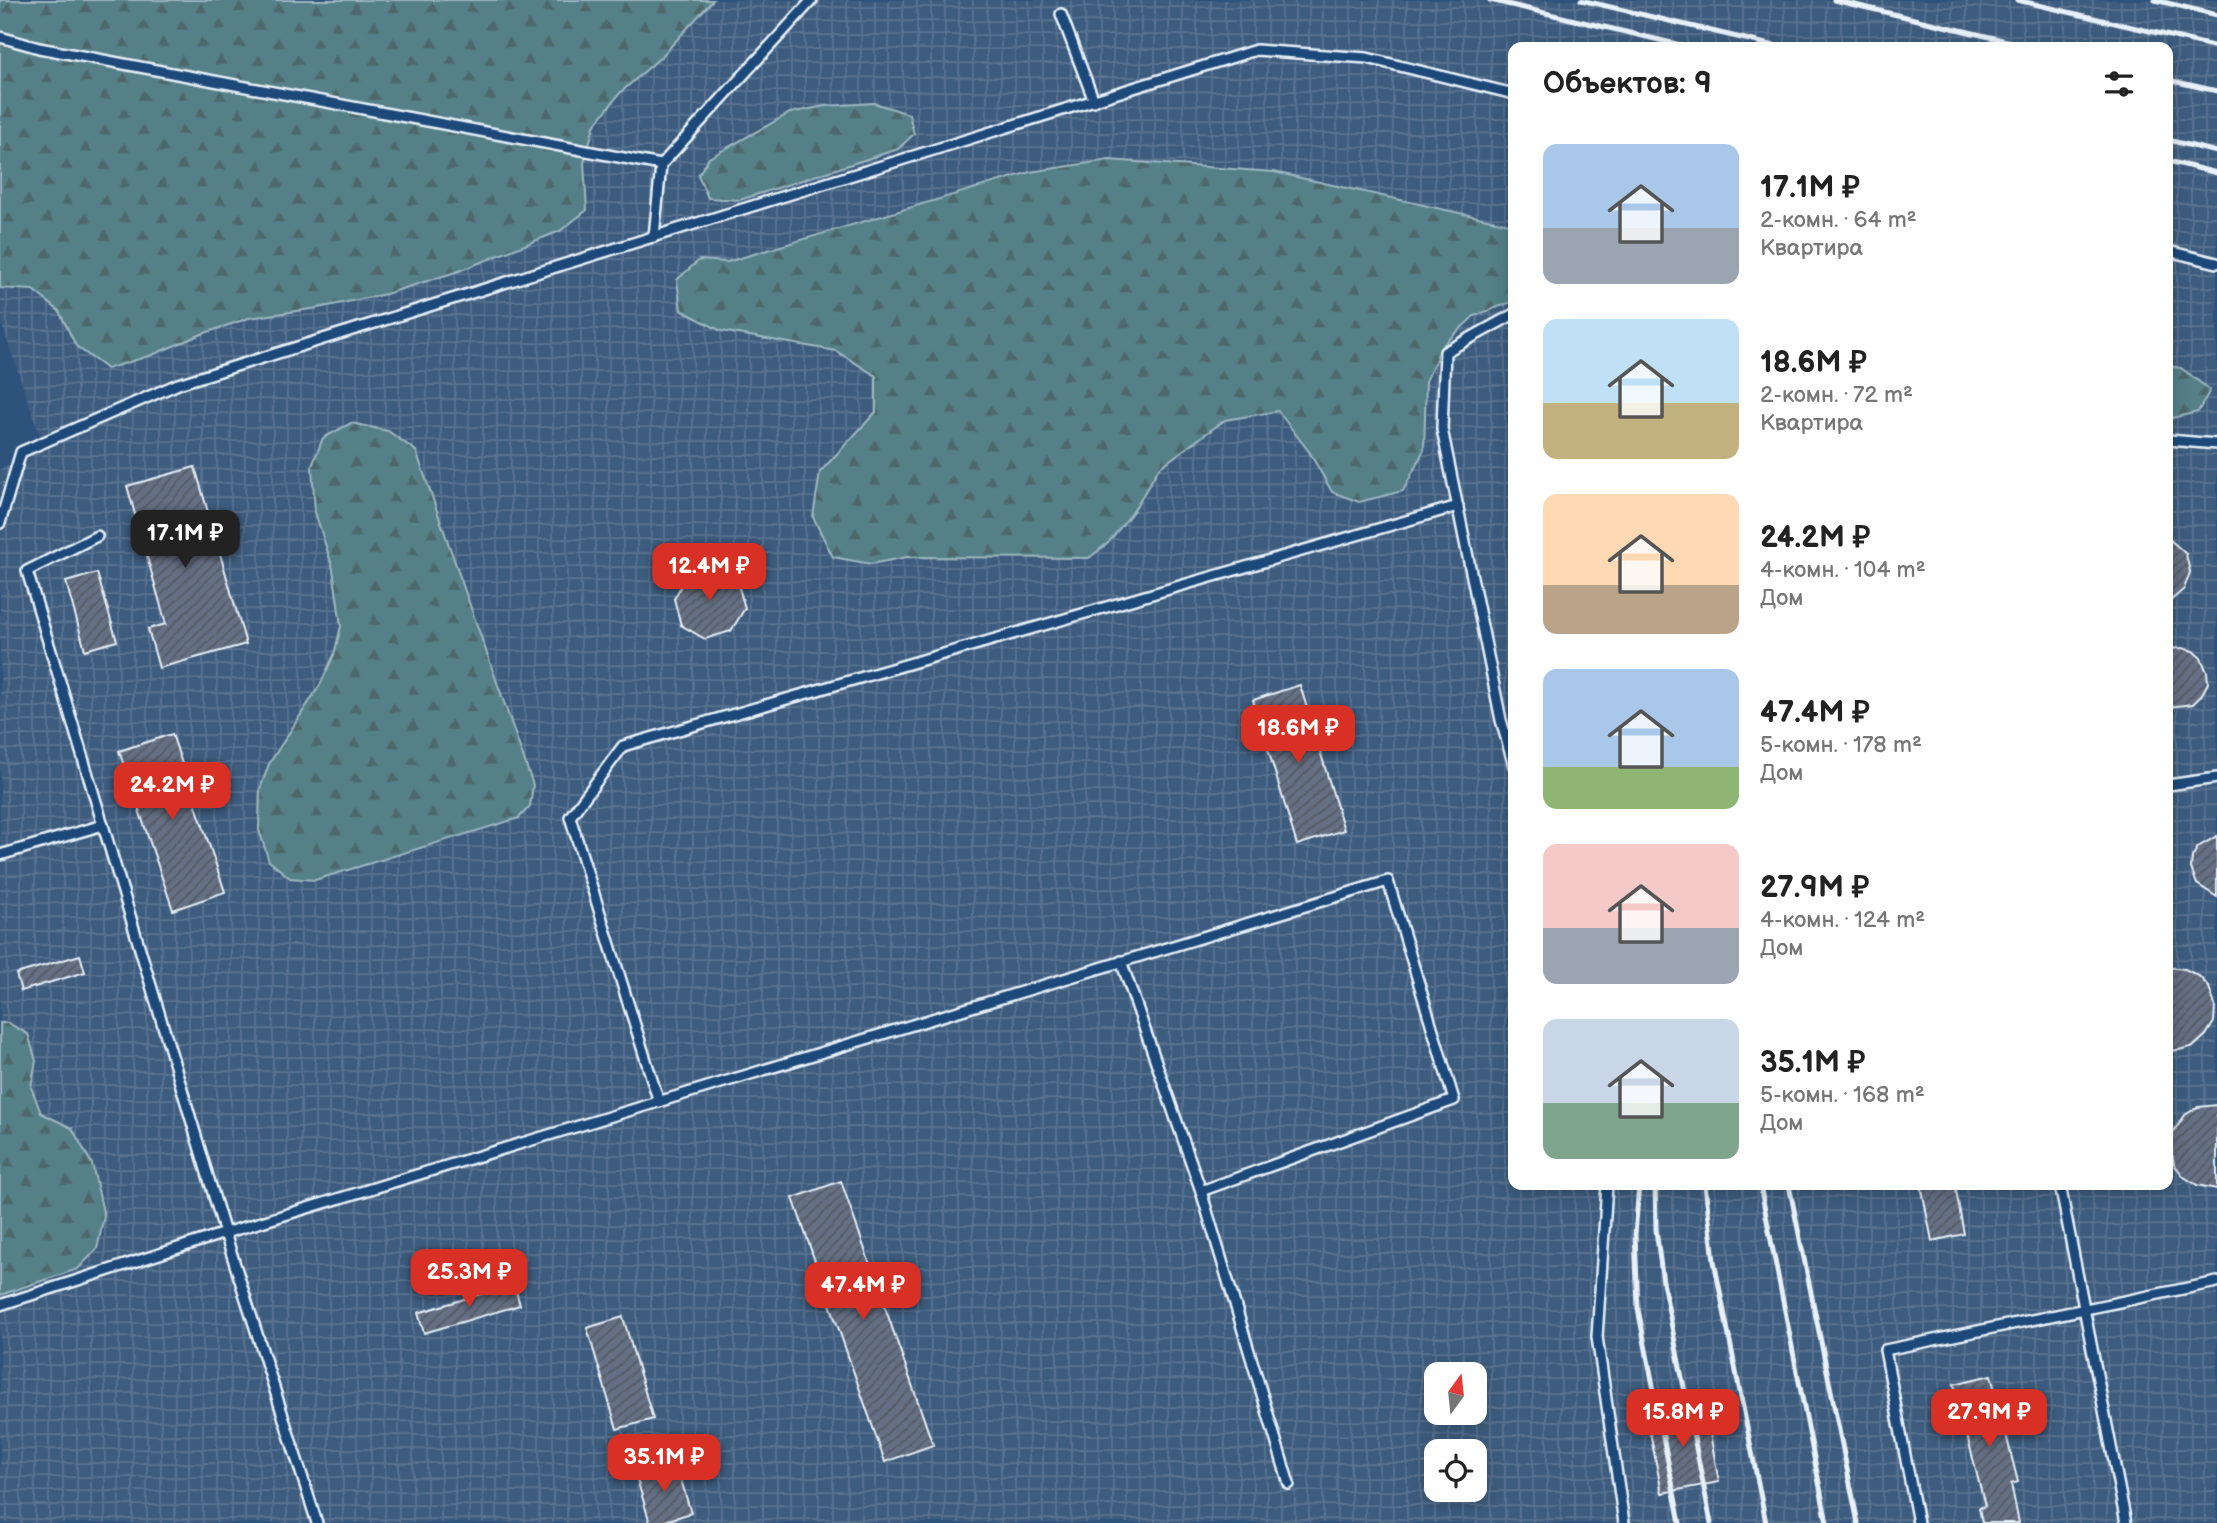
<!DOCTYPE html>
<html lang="ru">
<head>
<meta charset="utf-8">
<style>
	body { margin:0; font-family:"Balsamiq Sans",sans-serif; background:#f2f2f2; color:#222; height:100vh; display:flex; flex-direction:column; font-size:26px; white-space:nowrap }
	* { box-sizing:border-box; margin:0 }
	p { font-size:23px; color:#767676 }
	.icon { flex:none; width:38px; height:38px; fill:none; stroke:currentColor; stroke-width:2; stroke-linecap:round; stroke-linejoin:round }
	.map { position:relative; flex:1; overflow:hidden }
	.sheet { position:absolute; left:1508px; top:42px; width:665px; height:1148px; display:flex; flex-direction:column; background:#fff; border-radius:14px; box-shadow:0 4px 18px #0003 }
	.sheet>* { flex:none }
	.needle { width:46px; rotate:15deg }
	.controls { position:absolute; left:1424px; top:1362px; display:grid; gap:14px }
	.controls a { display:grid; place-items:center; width:63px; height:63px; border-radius:14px; background:#fff; box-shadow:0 4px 18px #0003; font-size:35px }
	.price { position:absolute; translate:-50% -60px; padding:0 16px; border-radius:14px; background:#d93025; color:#fff; font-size:23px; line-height:46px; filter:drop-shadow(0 2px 4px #0008) }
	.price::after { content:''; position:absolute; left:50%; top:42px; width:21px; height:16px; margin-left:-10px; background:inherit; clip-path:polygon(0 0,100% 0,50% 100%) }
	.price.on { background:#222; color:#fff }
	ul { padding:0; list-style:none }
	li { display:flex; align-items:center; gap:21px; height:175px; padding:0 35px }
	li span { display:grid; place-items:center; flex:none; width:196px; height:140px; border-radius:14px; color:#555 }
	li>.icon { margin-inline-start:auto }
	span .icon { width:84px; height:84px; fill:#fffc; stroke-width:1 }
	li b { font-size:30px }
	h2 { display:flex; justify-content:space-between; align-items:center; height:84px; padding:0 35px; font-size:30px }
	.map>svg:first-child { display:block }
</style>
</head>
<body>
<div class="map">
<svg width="2217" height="1523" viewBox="0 0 2217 1523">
	<defs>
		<pattern id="industrial-grid" width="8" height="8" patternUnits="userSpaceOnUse" patternTransform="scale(1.75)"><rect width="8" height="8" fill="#3e5b7e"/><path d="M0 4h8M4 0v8" fill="none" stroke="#5a7391"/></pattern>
		<pattern id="forest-firs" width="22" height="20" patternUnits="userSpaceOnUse" patternTransform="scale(1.75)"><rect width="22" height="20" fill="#558088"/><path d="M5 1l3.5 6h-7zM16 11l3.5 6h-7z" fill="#4e676c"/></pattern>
		<pattern id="building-hatch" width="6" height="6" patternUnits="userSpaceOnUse" patternTransform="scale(1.75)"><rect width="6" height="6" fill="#657084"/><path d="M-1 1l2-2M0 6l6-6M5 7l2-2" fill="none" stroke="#545a64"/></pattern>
	</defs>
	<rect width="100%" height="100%" fill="#2d527c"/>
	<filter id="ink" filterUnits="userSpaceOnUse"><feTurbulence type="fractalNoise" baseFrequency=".0143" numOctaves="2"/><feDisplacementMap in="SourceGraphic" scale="14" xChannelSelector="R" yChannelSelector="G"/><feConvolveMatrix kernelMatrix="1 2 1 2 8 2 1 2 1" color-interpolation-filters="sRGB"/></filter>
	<g filter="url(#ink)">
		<path fill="url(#industrial-grid)" fill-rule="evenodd" d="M0,0H2217V1523H0V469L43,445L0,319ZM1514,47H2168V1185H1514ZM1437,1374H1475V1412H1437ZM1437,1451H1475V1489H1437Z"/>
		<g fill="url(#forest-firs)" stroke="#9eb8c0" stroke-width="2">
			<polygon points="0,0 713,0 662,56 620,93 594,126 584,163 587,210 560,231 459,271 386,294 318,308 249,318 202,334 152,355 107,369 76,346 59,311 33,290 0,288"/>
			<polygon points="874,103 909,114 914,134 898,149 740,200 708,198 698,175 709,158 790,113 825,106"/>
			<polygon points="1109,160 1274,172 1514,225 1514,301 1474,316 1442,346 1426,381 1424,450 1403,491 1359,502 1332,492 1310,453 1278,411 1225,420 1159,468 1134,510 1108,543 1089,558 907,557 871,564 833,557 813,517 820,472 876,412 876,376 836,351 721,331 681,310 677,280 699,260 727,262 1030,172"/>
			<polygon points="2168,366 2181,368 2210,390 2198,412 2168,419"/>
			<polygon points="351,423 388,431 416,451 533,785 530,806 519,818 315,880 290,878 269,861 259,830 260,789 269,764 320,685 334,655 341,626 333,569 315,512 312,466 323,438"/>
			<polygon points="0,1023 8,1023 28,1034 36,1061 31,1087 41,1113 72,1128 92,1164 104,1216 97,1249 78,1269 0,1295"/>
		</g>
		<g fill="url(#building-hatch)" stroke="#e8f1f8" stroke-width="2">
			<polygon points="195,467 246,644 159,668 148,629 166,624 127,486"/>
			<polygon points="2168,538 2186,554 2190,572 2184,589 2168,603"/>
			<polygon points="713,568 737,581 745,608 731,631 705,639 681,625 674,599 687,575"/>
			<polygon points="97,573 117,641 85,650 66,582"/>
			<polygon points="2182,648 2193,651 2201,658 2207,672 2208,683 2201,696 2193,704 2168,707 2168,649"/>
			<polygon points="1300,685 1344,830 1297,845 1253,700"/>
			<polygon points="172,734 225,892 173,910 119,751"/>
			<polygon points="2217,836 2217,897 2197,884 2191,868 2192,857 2198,847"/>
			<polygon points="80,955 85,972 21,991 16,974"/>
			<polygon points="2168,967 2185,969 2199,976 2209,987 2215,1006 2214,1022 2206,1035 2194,1046 2179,1050 2168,1051"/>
			<polygon points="2217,1105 2217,1189 2197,1185 2184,1177 2174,1164 2171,1149 2173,1133 2185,1115 2198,1107"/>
			<polygon points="841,1181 933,1445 885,1462 793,1198"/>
			<polygon points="1921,1185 1955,1185 1964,1234 1932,1241"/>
			<polygon points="514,1284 520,1305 424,1333 418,1313"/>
			<polygon points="623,1317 653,1419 617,1429 587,1328"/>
			<polygon points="1991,1375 2018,1482 2011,1484 2019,1523 1982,1523 1979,1508 1985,1506 1954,1384"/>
			<polygon points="1705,1406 1719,1482 1662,1493 1647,1417"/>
			<polygon points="676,1463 691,1513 659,1523 650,1523 636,1476"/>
		</g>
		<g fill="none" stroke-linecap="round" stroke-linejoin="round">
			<defs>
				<g id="service">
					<polyline points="1061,14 1094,101"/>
					<polyline points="0,37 39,48 661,165"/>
					<polyline points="654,237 661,165 812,0"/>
					<polyline points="2168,251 2217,263"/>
					<polyline points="1514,314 1445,352 1442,429 1501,720 1514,766"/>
					<polyline points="2168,440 2217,444"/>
					<polyline points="0,523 21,452 178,384 1256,50 1367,58 1514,94"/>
					<polyline points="97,536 27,571 225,1233 317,1523"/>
					<polyline points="2168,785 2217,778"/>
					<polyline points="0,855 103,825"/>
					<polyline points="1121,961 1201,1191 1289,1484"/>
					<polyline points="659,1102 570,817 623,746 1458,506"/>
					<polyline points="1607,1185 1597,1337 1624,1523"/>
					<polyline points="2060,1185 2126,1523"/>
					<polyline points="0,1305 225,1233 1388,881 1454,1100 1201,1191"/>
					<polyline points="1918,1523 1885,1350 2217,1282"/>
				</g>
			</defs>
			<use href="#service" stroke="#e8f1f8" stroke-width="14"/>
			<use href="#service" stroke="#1f4a7a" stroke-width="9"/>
			<g stroke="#e8f1f8" stroke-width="5">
				<polyline points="1490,0 1689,47"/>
				<polyline points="1581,0 1779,47"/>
				<polyline points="1834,0 2032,47"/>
				<polyline points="2017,0 2217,47"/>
				<polyline points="2155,0 2217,15"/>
				<polyline points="2168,80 2217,91"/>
				<polyline points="2168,140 2217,152"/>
				<polyline points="2168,161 2217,173"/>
				<polyline points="1639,1185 1635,1235 1638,1309 1680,1523"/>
				<polyline points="1655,1185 1656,1230 1663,1282 1711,1523"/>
				<polyline points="1705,1185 1714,1261 1766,1523"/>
				<polyline points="1760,1185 1827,1523"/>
				<polyline points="1789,1185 1858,1523"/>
			</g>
		</g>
	</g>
</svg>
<div class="controls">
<a><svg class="needle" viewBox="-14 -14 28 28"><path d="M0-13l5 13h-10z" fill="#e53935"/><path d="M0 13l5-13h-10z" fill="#767676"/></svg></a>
<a><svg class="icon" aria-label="locate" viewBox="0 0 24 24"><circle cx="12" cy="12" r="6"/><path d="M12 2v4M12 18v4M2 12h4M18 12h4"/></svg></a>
</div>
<b class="price on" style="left:185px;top:570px">17.1M ₽</b>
<b class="price" style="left:709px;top:603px">12.4M ₽</b>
<b class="price" style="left:1298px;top:765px">18.6M ₽</b>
<b class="price" style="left:172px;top:822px">24.2M ₽</b>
<b class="price" style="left:469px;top:1309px">25.3M ₽</b>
<b class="price" style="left:863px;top:1322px">47.4M ₽</b>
<b class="price" style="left:1683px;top:1449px">15.8M ₽</b>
<b class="price" style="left:1989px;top:1449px">27.9M ₽</b>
<b class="price" style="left:664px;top:1494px">35.1M ₽</b>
<section class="sheet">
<h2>Объектов: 9<svg class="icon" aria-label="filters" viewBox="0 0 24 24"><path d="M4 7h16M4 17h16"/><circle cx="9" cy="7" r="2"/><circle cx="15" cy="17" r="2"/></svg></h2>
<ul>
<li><span style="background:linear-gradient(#a9c7e8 60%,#9aa5b1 0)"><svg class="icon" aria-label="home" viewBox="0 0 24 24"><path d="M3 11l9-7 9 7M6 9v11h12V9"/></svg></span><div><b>17.1M ₽</b><p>2-комн. · 64 m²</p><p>Квартира</p></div></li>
<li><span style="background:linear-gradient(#bfe0f5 60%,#c2b280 0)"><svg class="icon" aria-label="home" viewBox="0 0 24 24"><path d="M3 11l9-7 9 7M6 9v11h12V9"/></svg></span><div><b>18.6M ₽</b><p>2-комн. · 72 m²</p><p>Квартира</p></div></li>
<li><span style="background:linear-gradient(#ffd9b3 65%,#b9a48a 0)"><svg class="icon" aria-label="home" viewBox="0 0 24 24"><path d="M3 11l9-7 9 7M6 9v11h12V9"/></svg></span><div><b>24.2M ₽</b><p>4-комн. · 104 m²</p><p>Дом</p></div></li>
<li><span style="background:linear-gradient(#a9c7e8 70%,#8fb573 0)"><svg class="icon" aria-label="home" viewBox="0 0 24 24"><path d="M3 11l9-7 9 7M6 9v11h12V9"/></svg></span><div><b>47.4M ₽</b><p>5-комн. · 178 m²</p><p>Дом</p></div></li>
<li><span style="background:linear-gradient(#f6c9c9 60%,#9aa5b1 0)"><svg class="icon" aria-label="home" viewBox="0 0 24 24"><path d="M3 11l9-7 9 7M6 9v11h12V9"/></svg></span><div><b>27.9M ₽</b><p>4-комн. · 124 m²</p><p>Дом</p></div></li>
<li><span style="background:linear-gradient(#c9d6e8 60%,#7fa58c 0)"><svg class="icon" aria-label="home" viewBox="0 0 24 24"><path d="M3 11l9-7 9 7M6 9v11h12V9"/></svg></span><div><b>35.1M ₽</b><p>5-комн. · 168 m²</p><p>Дом</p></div></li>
</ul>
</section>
</div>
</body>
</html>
